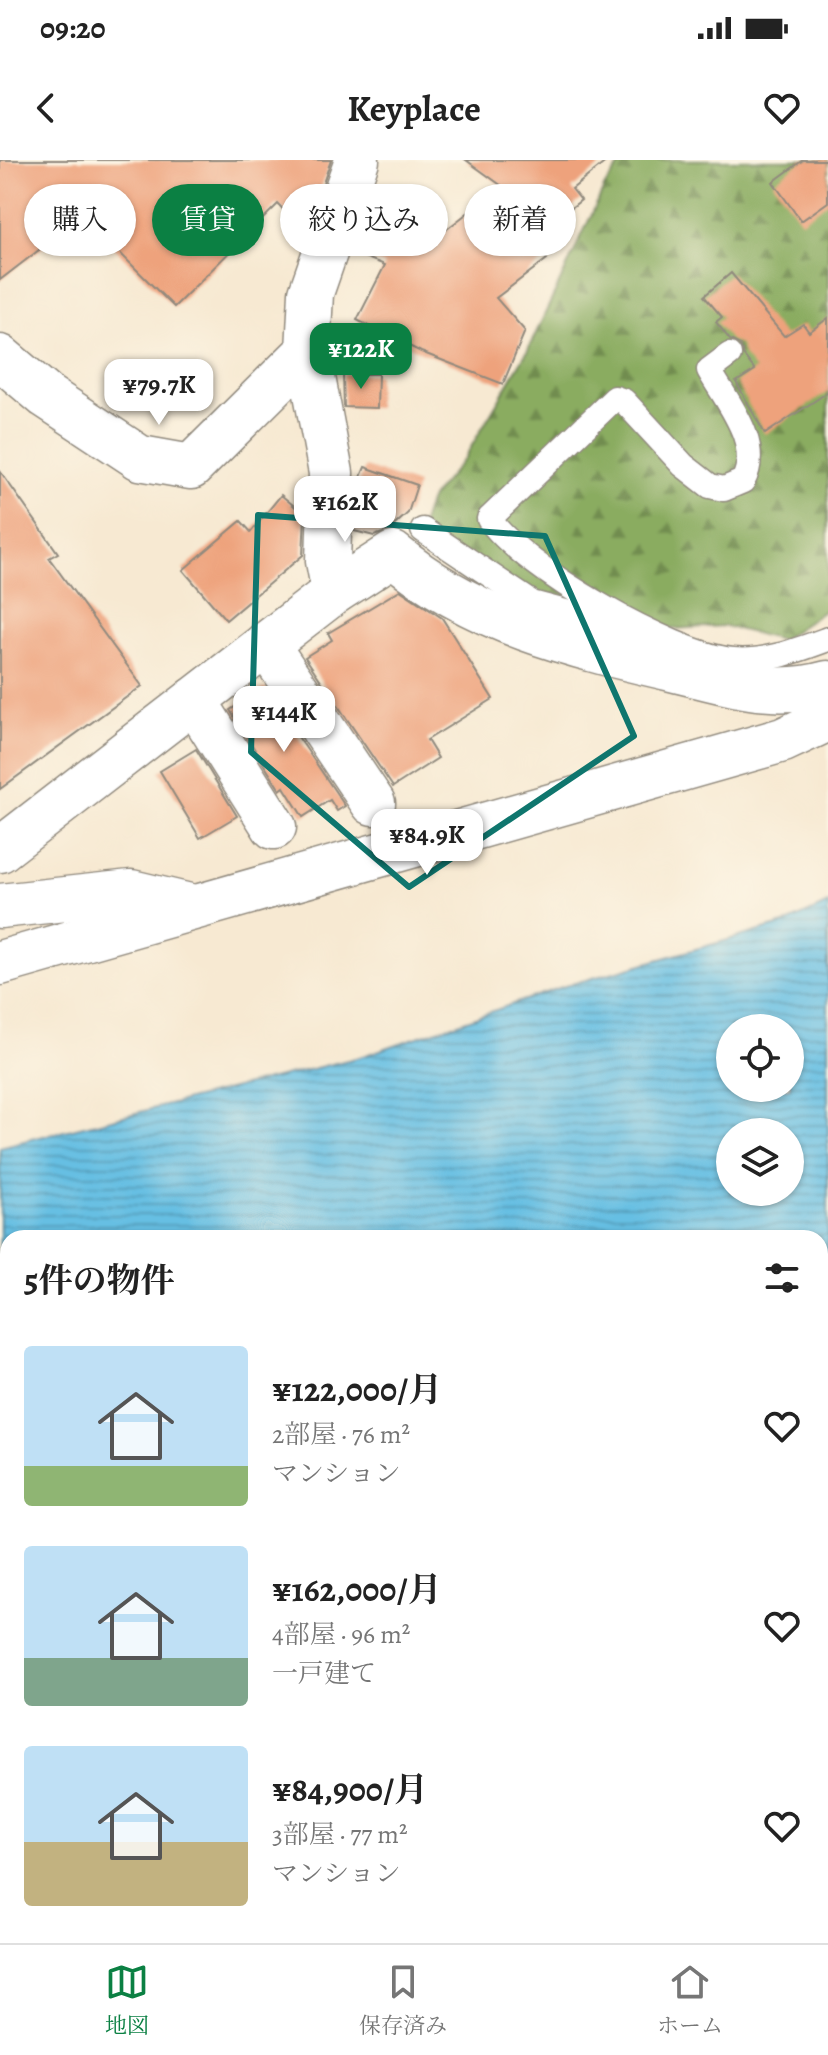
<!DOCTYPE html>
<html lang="ja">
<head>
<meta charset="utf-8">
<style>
	body { margin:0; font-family:Alegreya,"Noto Serif JP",serif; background:#f6f6f6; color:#222; height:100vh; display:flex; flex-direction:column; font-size:30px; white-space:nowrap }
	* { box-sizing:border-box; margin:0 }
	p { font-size:26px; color:#767676 }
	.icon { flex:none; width:44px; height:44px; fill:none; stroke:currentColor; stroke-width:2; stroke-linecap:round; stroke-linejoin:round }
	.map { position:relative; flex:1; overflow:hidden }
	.panel { position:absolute; left:0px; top:1070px; width:828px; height:714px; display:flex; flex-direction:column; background:#fff; border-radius:24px 24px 0 0; box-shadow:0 2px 6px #0004 }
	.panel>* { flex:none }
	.banner { position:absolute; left:24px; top:24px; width:780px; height:72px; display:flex; gap:16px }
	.buttons { position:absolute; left:716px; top:854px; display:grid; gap:16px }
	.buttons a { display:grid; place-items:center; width:88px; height:88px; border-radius:50%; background:#fff; box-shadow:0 2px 6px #0004; font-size:40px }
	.price { position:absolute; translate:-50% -68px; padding:0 18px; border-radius:16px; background:#fff; color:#222; font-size:26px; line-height:52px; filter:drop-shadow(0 2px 4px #0008) }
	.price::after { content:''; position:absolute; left:50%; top:48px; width:24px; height:18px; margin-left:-12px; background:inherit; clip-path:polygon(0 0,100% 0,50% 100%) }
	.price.selected { background:#0b8043; color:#fff }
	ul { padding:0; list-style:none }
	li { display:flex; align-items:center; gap:24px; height:200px; padding:0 24px }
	li span { display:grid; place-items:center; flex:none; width:224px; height:160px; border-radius:8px; color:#555 }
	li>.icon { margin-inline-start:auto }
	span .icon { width:96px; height:96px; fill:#fffc; stroke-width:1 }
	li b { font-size:34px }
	h2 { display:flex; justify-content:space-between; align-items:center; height:96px; padding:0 24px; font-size:34px }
	.chip { padding:0 28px; border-radius:36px; background:#fff; box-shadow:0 2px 6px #0004; font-size:28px; line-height:72px }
	.chip.selected { background:#0b8043; color:#fff }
	.status { display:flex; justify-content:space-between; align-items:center; height:56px; padding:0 40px; background:#fff; direction:ltr }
	.status svg { height:22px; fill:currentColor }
	header { display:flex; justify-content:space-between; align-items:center; height:104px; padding:0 24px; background:#fff; font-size:36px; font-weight:700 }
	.tabs { display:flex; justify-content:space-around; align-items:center; height:112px; border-top:2px solid #e0e0e0; background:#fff; font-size:22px; color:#767676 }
	.tabs a { display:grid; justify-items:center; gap:4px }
	.tabs .selected { color:#0b8043 }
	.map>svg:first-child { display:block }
</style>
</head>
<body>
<div class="status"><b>09:20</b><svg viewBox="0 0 49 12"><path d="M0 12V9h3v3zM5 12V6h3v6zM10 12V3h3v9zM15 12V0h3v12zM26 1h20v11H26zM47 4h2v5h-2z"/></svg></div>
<header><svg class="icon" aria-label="back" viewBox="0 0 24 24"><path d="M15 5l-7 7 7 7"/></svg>Keyplace<svg class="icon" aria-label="heart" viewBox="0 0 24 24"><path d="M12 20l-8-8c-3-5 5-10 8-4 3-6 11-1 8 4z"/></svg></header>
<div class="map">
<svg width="828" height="1783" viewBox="0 0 828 1783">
	<defs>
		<pattern id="forest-firs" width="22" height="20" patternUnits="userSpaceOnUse" patternTransform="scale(2)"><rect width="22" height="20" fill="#8aac60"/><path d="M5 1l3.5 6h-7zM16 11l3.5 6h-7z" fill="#718c4f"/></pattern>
		<pattern id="water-rules" width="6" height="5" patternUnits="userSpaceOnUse" patternTransform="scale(2)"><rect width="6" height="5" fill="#66bfe3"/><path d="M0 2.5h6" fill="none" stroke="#549bb8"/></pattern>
	</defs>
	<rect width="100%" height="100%" fill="#fcf5e5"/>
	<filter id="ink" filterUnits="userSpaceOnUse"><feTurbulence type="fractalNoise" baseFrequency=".0125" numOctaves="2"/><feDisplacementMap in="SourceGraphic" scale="16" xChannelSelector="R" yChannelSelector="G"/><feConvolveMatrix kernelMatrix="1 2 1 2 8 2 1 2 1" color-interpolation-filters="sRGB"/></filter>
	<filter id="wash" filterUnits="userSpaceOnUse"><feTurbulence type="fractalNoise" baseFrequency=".006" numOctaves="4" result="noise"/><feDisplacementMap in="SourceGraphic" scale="32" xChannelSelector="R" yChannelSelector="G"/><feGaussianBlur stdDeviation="1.8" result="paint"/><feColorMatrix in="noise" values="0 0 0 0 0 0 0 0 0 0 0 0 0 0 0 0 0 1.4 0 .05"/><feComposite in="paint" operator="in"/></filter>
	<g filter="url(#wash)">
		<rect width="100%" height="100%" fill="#f7e9d2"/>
		<polygon fill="url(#forest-firs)" stroke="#5a6c46" stroke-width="2" points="624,0 828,0 828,448 781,480 724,466 672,469 520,453 427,397 422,363 430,339 464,299 528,190 605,26"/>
		<path fill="url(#water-rules)" stroke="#487587" stroke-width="2" fill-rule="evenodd" d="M828,744V1349L820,1352V1078H8V1553L0,1555V987L360,897L568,825L785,764ZM730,868H790V928H730ZM730,972H790V1032H730Z"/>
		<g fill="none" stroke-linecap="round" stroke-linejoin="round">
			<polyline stroke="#66bfe3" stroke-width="14" points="158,1783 183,1776"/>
		</g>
		<g id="blocks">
			<g fill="#eea27c">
				<polygon points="0,0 331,0 317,40 295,62 278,44 174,147 83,56 0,120"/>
				<polygon points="466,0 608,0 572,29 581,40 532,79 547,99 496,138 525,171 503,224 421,192 357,160 385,105 356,94 396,58 424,87 502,26"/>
				<polygon points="803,0 828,0 828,42 801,61 773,22"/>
				<polygon points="731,113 784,176 803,164 809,172 828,158 828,232 765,274 736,222 755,210 744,196 740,185 730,180 716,162 722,157 704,136"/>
				<polygon points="343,214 378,214 377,248 344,247"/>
				<polygon points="365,307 417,325 408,353 388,371 374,376 354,371 355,331"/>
				<polygon points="0,311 58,393 49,398 142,526 0,629"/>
				<polygon points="281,335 305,355 303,395 226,460 183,410 241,361 251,372"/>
				<polygon points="400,430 442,458 493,539 427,580 438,598 393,627 305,497 332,480 328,473"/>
				<polygon points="265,528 345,646 337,651 330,640 303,657 284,627 280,630 230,550"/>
				<polygon points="196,589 237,656 200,678 160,611"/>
			</g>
		</g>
	</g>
	<g filter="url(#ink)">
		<use href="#blocks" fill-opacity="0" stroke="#918a7e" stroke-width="2"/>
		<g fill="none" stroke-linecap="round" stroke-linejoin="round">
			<defs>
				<g id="lane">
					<path d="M729,195L709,210C727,243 763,283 743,321L724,329L710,326L683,305L624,241L615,238L489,359C524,409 672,494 733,500C765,503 798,490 828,479"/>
					<polyline points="423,370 532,443 630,469"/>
				</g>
				<g id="street">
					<polyline points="0,197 46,236 140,298 191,307 308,191"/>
					<polyline points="334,432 328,401 331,313 308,191 311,133 357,0"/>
					<polyline points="266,484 373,643"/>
					<polyline points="194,540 274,667"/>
					<path d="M0,690L334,432L393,394C474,462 572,486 672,509C728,522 771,539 828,523"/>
					<polyline points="0,746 131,732 194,747"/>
					<polyline points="0,803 783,580 828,559"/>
					<polyline points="820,1455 828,1455"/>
					<polyline points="0,1636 8,1634"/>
					<polyline points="820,1644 828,1643"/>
					<polyline points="820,1692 828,1691"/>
					<polyline points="84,1783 110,1776"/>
					<polyline points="476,1783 487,1776"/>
				</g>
			</defs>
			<use href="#lane" stroke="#918a7e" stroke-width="27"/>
			<use href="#street" stroke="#918a7e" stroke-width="47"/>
			<use href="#lane" stroke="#fff" stroke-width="24"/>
			<use href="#street" stroke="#fff" stroke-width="44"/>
		</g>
	</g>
	<path fill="none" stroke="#0f766e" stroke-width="6" stroke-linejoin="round" d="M258,355L545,376L634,576L409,727L251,592Z"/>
</svg>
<div class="buttons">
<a><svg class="icon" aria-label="locate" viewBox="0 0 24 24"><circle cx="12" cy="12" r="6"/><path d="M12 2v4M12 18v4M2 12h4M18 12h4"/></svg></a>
<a><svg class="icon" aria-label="layers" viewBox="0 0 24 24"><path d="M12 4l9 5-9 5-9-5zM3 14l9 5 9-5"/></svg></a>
</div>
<b class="price selected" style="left:361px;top:231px">¥122K</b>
<b class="price" style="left:159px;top:267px">¥79.7K</b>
<b class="price" style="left:345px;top:384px">¥162K</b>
<b class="price" style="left:284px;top:594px">¥144K</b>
<b class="price" style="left:427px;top:717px">¥84.9K</b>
<div class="banner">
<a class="chip">購入</a>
<a class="chip selected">賃貸</a>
<a class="chip">絞り込み</a>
<a class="chip">新着</a>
</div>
<section class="panel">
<h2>5件の物件<svg class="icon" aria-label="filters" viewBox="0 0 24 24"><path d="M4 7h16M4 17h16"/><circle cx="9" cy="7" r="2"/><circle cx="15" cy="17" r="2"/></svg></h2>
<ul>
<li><span style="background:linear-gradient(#bfe0f5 75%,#8fb573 0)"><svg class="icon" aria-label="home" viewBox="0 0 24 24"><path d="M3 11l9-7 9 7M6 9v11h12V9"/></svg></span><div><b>¥122,000/月</b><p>2部屋 · 76 m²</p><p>マンション</p></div><svg class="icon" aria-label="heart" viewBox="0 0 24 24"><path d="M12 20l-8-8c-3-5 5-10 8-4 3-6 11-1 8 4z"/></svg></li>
<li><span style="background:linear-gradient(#bfe0f5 70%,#7fa58c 0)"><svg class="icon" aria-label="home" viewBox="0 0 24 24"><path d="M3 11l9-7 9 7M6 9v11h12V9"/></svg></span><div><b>¥162,000/月</b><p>4部屋 · 96 m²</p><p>一戸建て</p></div><svg class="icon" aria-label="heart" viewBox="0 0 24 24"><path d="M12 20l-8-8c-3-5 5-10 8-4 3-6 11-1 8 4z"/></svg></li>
<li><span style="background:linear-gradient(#bfe0f5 60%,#c2b280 0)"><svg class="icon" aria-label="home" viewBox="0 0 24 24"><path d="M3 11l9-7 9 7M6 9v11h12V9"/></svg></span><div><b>¥84,900/月</b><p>3部屋 · 77 m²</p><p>マンション</p></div><svg class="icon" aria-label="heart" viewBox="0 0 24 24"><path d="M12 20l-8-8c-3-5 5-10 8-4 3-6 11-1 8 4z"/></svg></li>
</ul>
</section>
</div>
<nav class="tabs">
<a class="selected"><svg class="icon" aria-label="map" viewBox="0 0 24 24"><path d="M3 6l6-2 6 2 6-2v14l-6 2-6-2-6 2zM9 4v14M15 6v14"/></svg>地図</a>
<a><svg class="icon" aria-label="saved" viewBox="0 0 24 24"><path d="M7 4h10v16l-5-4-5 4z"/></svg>保存済み</a>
<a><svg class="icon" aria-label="home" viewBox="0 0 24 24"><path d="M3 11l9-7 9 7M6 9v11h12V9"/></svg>ホーム</a>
</nav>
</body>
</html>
